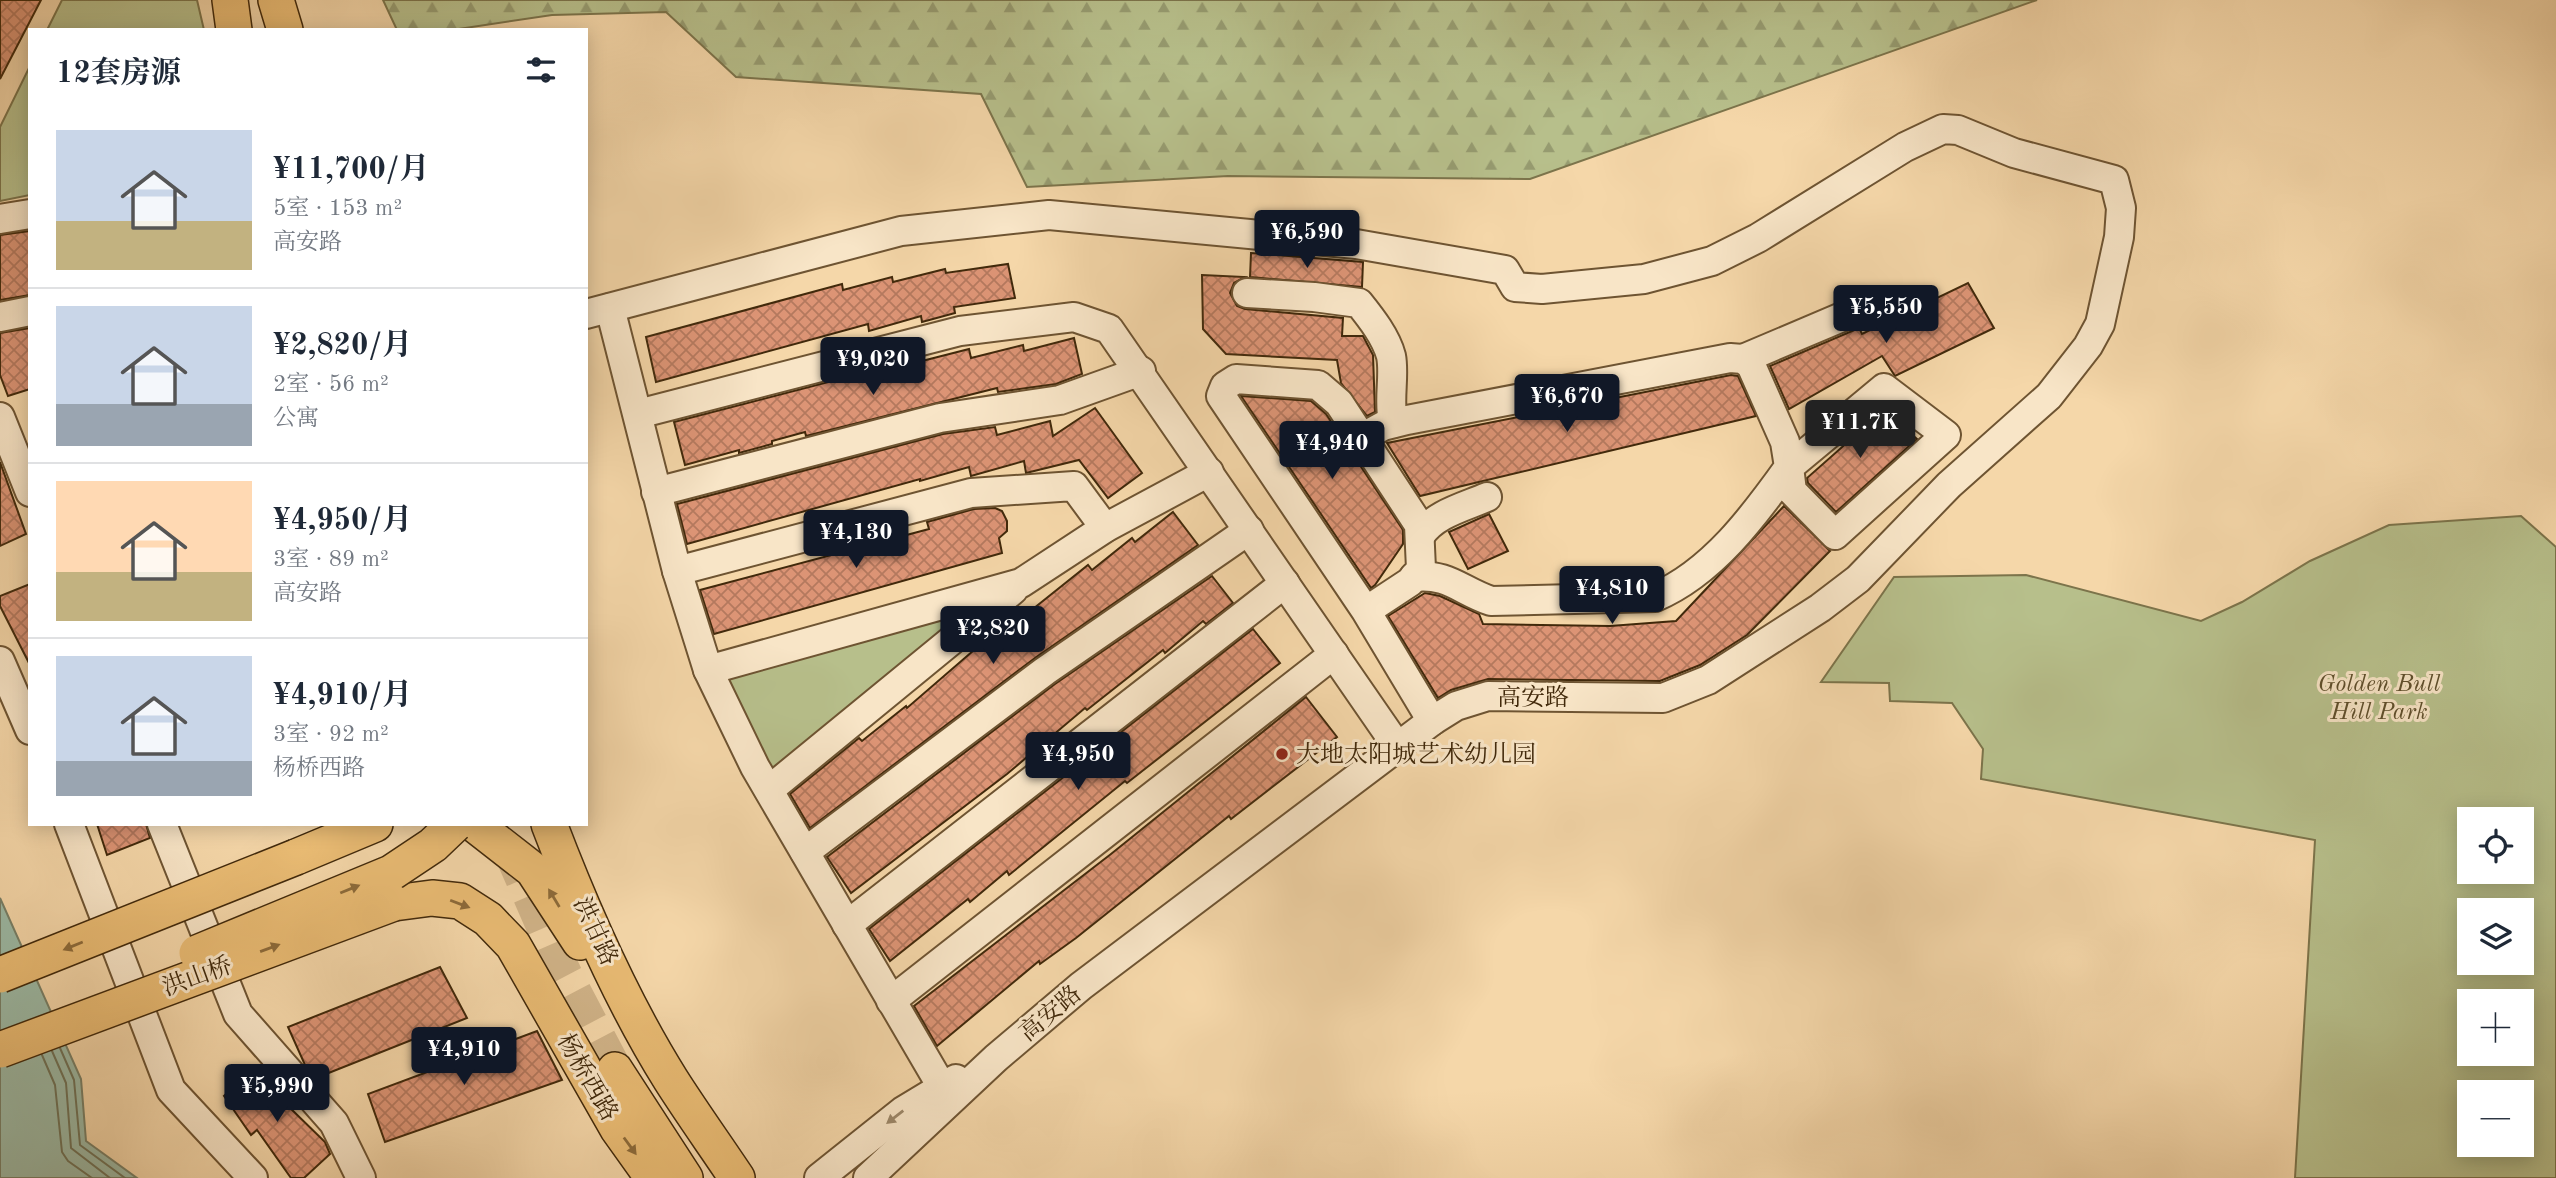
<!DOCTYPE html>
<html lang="zh">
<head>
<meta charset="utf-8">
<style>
	body { margin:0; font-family:"Old Standard TT","Noto Serif SC",serif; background:#f2f2f3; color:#1f2937; height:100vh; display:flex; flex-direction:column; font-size:26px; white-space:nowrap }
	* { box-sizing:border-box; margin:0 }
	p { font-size:23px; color:#747a83 }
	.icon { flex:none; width:38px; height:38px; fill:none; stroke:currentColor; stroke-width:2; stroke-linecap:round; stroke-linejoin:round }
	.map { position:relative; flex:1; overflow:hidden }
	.sheet { position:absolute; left:28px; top:28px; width:560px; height:798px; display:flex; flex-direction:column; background:#fff; border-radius:0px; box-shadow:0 4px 18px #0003 }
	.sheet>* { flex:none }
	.buttons { position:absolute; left:2457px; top:807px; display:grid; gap:14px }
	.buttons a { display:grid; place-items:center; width:77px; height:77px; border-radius:0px; background:#fff; box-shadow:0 4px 18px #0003; font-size:35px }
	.price { position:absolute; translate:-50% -60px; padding:0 16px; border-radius:7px; background:#111827; color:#fff; font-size:23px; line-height:46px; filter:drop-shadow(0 2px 4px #0008) }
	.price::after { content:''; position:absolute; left:50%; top:42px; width:21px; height:16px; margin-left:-10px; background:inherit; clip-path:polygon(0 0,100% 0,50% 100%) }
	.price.on { background:#222; color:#fff }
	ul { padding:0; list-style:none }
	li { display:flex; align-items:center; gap:21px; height:175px; padding:0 28px }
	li+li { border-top:2px solid #e0e1e3 }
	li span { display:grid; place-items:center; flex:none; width:196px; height:140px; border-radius:0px; color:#555 }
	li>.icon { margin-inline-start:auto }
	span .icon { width:84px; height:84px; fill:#fffc; stroke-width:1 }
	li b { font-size:30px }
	h2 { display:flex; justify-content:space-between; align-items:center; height:84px; padding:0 28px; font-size:30px }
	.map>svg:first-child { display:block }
</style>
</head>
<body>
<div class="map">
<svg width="2556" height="1178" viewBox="0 0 2556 1178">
	<defs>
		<pattern id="forest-firs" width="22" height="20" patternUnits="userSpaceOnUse" patternTransform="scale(1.75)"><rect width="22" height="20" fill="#b7bf8b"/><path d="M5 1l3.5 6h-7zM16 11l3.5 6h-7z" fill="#969b70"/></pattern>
		<pattern id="building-cross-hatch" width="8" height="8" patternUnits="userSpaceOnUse" patternTransform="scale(1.75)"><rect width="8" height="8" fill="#dc9475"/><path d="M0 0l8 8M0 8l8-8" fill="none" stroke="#b4795e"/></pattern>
	</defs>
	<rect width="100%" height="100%" fill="#f5d7a9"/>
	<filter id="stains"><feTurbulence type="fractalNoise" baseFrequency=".00286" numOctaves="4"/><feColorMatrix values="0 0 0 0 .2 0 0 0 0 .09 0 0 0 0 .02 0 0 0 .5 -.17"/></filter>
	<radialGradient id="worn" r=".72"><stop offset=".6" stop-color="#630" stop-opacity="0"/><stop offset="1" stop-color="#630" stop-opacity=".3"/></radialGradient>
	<polygon fill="url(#forest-firs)" stroke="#7c744b" stroke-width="2" points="383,0 2037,0 1530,179 1228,176 1027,187 981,94 736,77 666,12 552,15 452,30 397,30"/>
	<g fill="#b7bf8b" stroke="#7c744b" stroke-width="2" fill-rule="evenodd">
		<polygon points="62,0 197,0 204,30 47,30"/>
		<polygon points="30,66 30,195 0,201 0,127"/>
		<path d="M2521,516L2556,547V1178H2295L2315,840L1981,779L1983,749L1952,703L1890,701L1889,683L1821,682L1894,577L2026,575L2201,621L2242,602L2310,561L2389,525ZM2469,819H2522V872H2469ZM2522,910V962H2469V910ZM2469,1001H2522V1054H2469ZM2469,1092H2522V1144H2469Z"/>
		<polygon points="1002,595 773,775 723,676"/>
	</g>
	<polygon fill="#9cbaa6" stroke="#788068" stroke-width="2" points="0,898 81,1079 86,1141 137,1178 0,1178"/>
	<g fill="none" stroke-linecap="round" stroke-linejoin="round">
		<g stroke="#6e7258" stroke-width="2">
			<polyline points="60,1048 74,1080 80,1145 125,1178"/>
			<polyline points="52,1051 66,1083 71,1148 110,1178"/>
			<polyline points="42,1055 55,1085 62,1152 68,1161 92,1178"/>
		</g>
	</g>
	<g fill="url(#building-cross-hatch)" stroke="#41290b" stroke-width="2">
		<polygon points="0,0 41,0 0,79"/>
		<polygon points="30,231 30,295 0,300 0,235"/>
		<polygon points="1251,253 1363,262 1362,287 1250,277"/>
		<polygon points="1008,264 1015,298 954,307 955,313 922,322 921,316 869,331 868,324 656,382 646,337 842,284 843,290 892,277 893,282 945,269 946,273"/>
		<polygon points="1202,275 1245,277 1234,283 1230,293 1237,306 1245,309 1343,318 1342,336 1363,336 1373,355 1375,412 1367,416 1341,383 1337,360 1226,354 1203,329"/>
		<polygon points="1968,283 1994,328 1895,376 1882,356 1789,409 1770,366 1859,328 1862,334"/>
		<polygon points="30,328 30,389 8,396 0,375 0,333"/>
		<polygon points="1074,338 1082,374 1056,384 998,392 997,388 806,436 805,432 772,441 772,444 739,453 739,450 685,465 674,422 917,359 918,362 969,349 971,358 1023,345 1024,351"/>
		<polygon points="1731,375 1738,376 1756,416 1420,496 1387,443"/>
		<polygon points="1241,396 1311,401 1326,414 1403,530 1403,544 1375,585 1371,588"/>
		<polygon points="1095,408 1142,473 1108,498 1079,460 1026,473 1024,461 971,476 969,467 920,481 920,479 687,544 677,504 943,434 995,427 997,435 1050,421 1053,436"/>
		<polygon points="1884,410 1917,439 1836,512 1808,483 1807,478"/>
		<polygon points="0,462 26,534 0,546"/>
		<polygon points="1784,506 1830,551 1747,635 1700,665 1660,681 1488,679 1451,690 1438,698 1388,616 1425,593 1440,596 1479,614 1483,624 1610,626 1676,621"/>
		<polygon points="995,508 1002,511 1007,521 1007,531 999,538 1002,553 714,634 700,590 929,529 927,522 974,509"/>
		<polygon points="1173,512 1198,545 1035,658 810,828 790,794 859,738 862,741 906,706 907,708 996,631 999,636 1088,565 1092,570 1132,538 1135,542"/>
		<polygon points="1489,514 1508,551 1468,569 1449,532"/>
		<polygon points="1212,576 1233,603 1206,624 1203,621 1165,653 1163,650 1087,710 1085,708 1007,774 851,893 827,857 1055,684"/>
		<polygon points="30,584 30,665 0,606 0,596"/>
		<polygon points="1253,629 1280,663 1127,783 1125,781 1009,875 1007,871 970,902 968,899 890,961 869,929"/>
		<polygon points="1306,697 1337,737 1231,819 1229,816 1076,938 1040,964 1039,961 937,1046 914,1006 1111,854"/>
		<polygon points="97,824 146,824 150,838 107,855"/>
		<polygon points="440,967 467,1018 316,1078 305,1065 288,1027"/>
		<polygon points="537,1031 562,1080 385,1142 368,1094"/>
		<polygon points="255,1067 289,1100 285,1103 325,1142 330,1154 304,1178 291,1178 257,1130 251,1135 224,1096"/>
	</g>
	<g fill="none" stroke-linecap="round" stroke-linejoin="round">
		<polyline stroke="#d1b489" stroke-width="35" stroke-dasharray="35 18" stroke-linecap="butt" points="509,847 564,973 615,1070"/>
		<defs>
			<g id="minor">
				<polyline points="0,219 30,214"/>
				<path d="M1247,293L1314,297L1359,303C1371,318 1386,337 1391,356C1395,375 1388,400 1393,423"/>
				<polyline points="610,308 677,571 708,670 755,767 942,1087"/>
				<polyline points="586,314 901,231 1049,215 1356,244 1505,270 1515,287 1542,289 1644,279 1712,261 1758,238 1905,147 1943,129 1958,130 2014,153 2114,180 2121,208 2119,237 2100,324 2088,346 2049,396 1949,485 1858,579 1820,608 1708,680 1663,698 1488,696 1456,706 1432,721 1081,986 996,1058 868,1178"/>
				<polyline points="0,317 30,311"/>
				<polyline points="1743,359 1875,303"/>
				<polygon points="1884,388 1946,435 1835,535 1792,491 1789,467"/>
				<polyline points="638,414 960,331 1074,317 1109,329 1397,746"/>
				<polyline points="0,417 30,492"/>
				<path d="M1363,437L1383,426L1407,420L1730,358L1743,359L1751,365L1785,442L1789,467C1754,516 1712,573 1655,597L1491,601C1461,591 1448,573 1414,577"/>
				<polyline points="656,492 940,418 1060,400 1141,371"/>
				<path d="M1420,536C1434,514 1464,507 1487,497"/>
				<polyline points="677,571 971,493 1074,486 1105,528"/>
				<polyline points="1366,611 1410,582 1421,569 1419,525 1339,403 1318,385 1236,379 1225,386 1221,396 1366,611 1432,721"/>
				<polyline points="0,661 30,730"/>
				<polyline points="708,670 1021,583 1105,528 1209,472"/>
				<polyline points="769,790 1013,590"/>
				<polyline points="69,824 171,1090 253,1178"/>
				<polyline points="162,824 238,1014 334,1123 361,1178"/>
				<polyline points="805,852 1045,671 1249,530"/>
				<polyline points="847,925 1285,583"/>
				<polyline points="891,1001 1334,654"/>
				<polyline points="819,1178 903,1111 956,1079"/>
			</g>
			<g id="major">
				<polyline points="230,0 234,30"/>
				<polyline points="276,0 285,30"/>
				<polyline points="474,824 533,870 580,942"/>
				<path d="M549,824C581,908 624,1005 671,1080C692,1113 715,1145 737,1178"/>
				<polyline points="296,857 375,824"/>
				<polyline points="394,903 432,898 460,901 488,919 513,945 618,1129 653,1178"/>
				<polyline points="615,1070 685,1178"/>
			</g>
		</defs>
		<use href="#minor" stroke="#6e5432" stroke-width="32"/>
		<use href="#major" stroke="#41290b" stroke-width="38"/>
		<use href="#minor" stroke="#f8e5c7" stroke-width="28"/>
		<use href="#major" stroke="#eabc74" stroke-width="35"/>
		<defs>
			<g id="major-bridge">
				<polyline points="197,953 391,873 433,845 455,824"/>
				<polyline points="0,975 296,857"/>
				<polyline points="0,1050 394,903"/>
			</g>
		</defs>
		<use href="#major-bridge" stroke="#41290b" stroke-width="38" stroke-linecap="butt"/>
		<use href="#major-bridge" stroke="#eabc74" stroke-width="35"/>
	</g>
	<defs><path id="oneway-solid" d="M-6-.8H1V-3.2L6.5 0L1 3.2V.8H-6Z" transform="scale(1.75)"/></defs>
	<g fill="#8d6b3a">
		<use href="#oneway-solid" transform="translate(350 889) rotate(-22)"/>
		<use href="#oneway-solid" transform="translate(554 898) rotate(-121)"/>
		<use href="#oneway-solid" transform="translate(460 904) rotate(21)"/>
		<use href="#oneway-solid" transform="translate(73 946) rotate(158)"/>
		<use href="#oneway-solid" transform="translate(270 948) rotate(-20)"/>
		<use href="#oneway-solid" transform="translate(630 1146) rotate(54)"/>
	</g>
	<use fill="#9c8769" href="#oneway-solid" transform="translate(895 1117) rotate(142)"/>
	<circle fill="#8f2418" stroke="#f8e5c7" stroke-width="2.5" cx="1282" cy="754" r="7"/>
	<g text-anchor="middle" stroke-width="6" stroke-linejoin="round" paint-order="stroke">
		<g font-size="24" font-style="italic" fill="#5e4e2b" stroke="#f8e5c7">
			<text x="2379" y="691">Golden Bull<tspan x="2379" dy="28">Hill Park</tspan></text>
		</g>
		<g font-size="24" fill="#41290b" stroke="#f8e5c7">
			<text x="1533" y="705">高安路</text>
			<text transform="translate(596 931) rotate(65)" y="8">洪甘路</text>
			<text transform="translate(197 976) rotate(-20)" y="8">洪山桥</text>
			<text transform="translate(1050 1013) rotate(-40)" y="8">高安路</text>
			<text transform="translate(588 1077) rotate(60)" y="8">杨桥西路</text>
		</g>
		<g font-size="24" fill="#41290b" stroke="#f8e5c7" text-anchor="start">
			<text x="1296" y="762">大地太阳城艺术幼儿园</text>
		</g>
	</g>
	<rect width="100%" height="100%" filter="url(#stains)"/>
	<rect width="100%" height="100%" fill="url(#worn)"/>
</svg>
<div class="buttons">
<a><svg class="icon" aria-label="locate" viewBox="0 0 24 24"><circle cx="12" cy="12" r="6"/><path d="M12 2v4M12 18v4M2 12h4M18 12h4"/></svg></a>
<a><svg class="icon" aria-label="layers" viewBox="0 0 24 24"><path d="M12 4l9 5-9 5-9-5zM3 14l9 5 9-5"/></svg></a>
<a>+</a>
<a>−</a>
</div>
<b class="price" style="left:1307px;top:270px">¥6,590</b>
<b class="price" style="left:1886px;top:345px">¥5,550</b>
<b class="price" style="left:873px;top:397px">¥9,020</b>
<b class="price" style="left:1567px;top:434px">¥6,670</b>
<b class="price on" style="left:1860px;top:460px">¥11.7K</b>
<b class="price" style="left:1332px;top:481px">¥4,940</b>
<b class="price" style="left:856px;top:570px">¥4,130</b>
<b class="price" style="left:1612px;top:626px">¥4,810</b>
<b class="price" style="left:993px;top:666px">¥2,820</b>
<b class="price" style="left:1078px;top:792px">¥4,950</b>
<b class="price" style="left:464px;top:1087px">¥4,910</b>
<b class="price" style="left:277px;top:1124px">¥5,990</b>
<section class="sheet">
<h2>12套房源<svg class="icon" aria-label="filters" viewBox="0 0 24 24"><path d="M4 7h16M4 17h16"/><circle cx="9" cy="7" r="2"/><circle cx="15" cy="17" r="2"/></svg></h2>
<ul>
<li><span style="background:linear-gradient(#c9d6e8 65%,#c2b280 0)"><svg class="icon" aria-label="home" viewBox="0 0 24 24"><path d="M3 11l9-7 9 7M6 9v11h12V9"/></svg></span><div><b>¥11,700/月</b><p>5室 · 153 m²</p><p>高安路</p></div></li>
<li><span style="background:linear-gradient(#c9d6e8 70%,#9aa5b1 0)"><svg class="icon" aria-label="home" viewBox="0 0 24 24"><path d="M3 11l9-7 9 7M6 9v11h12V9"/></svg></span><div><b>¥2,820/月</b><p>2室 · 56 m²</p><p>公寓</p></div></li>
<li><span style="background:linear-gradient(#ffd9b3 65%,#c2b280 0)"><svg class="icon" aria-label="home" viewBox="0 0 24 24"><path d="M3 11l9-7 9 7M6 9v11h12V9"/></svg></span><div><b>¥4,950/月</b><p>3室 · 89 m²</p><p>高安路</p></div></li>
<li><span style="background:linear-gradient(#c9d6e8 75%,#9aa5b1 0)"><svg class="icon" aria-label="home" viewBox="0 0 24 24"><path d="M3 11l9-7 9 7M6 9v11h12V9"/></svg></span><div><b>¥4,910/月</b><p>3室 · 92 m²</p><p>杨桥西路</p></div></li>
</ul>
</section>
</div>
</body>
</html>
